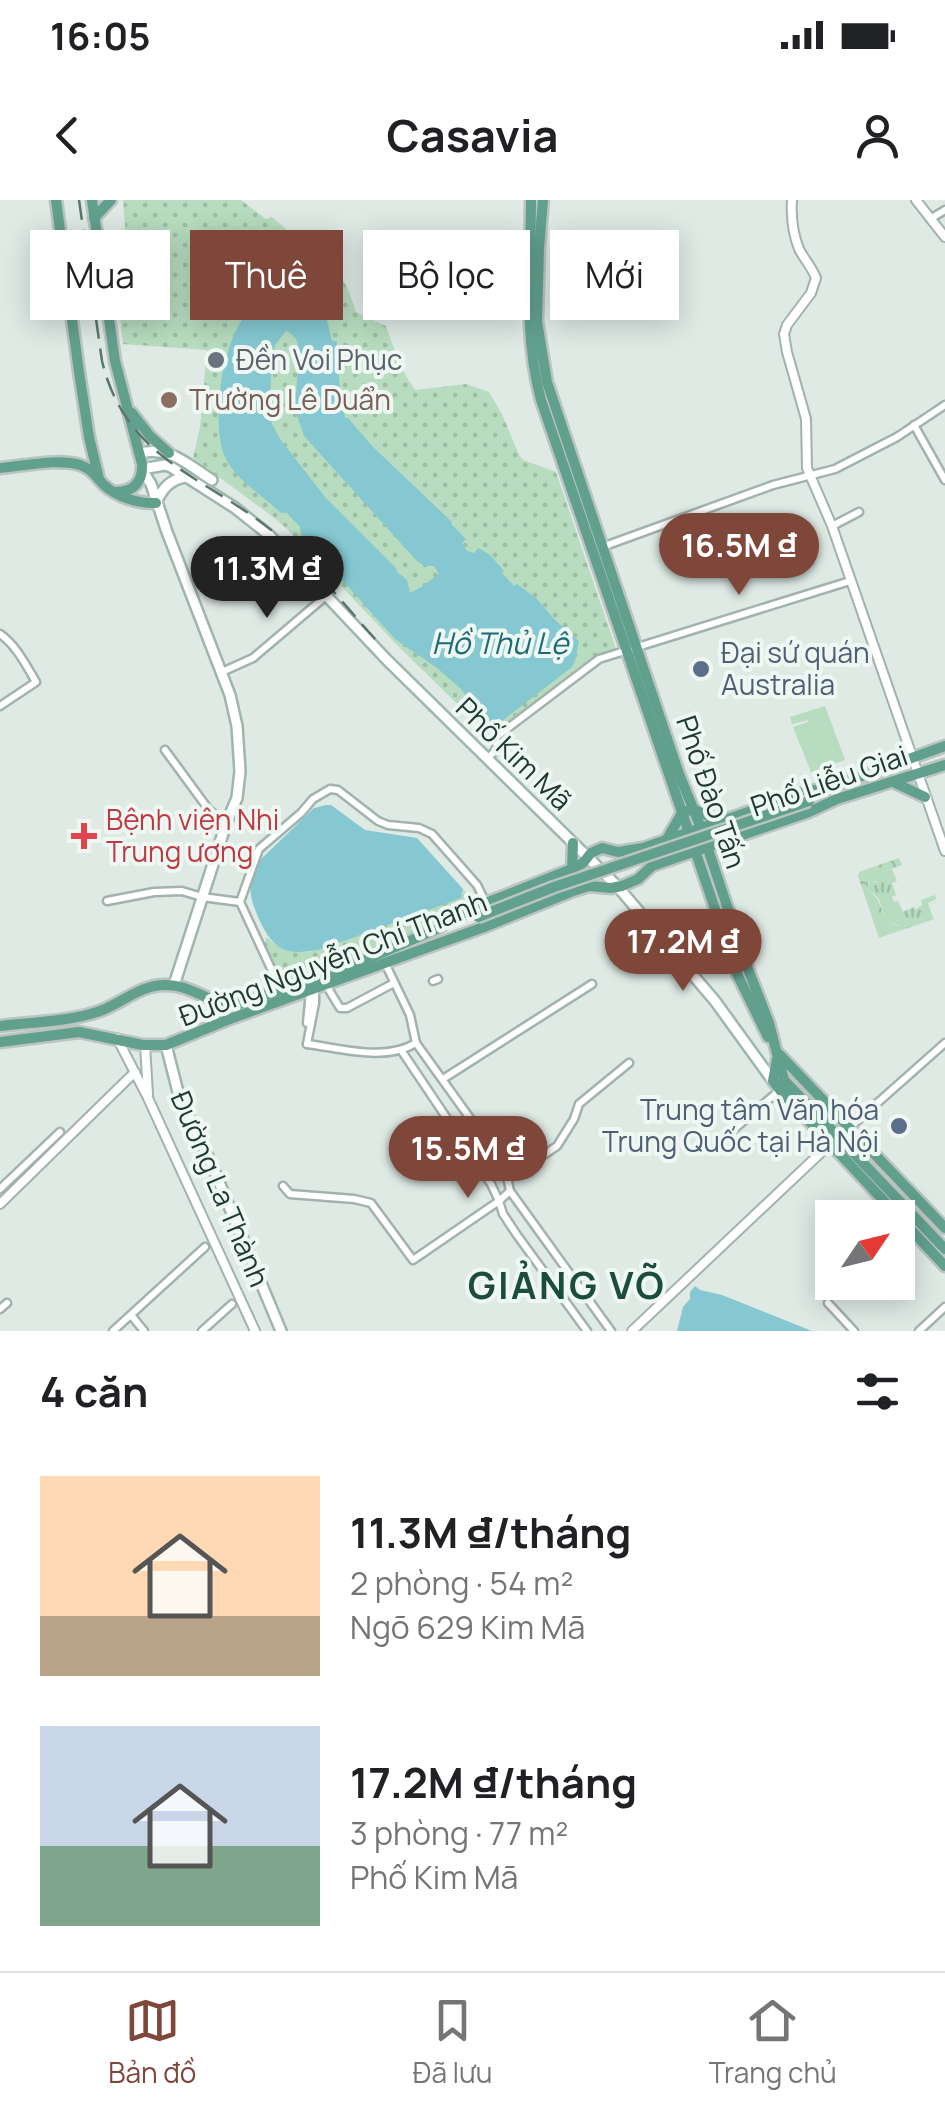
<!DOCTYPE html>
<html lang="vi">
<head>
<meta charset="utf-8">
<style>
	body { margin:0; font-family:Manrope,sans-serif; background:#f2f2f2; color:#202124; height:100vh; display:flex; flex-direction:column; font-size:38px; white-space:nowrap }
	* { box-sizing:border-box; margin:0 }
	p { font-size:32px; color:#757577 }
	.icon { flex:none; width:55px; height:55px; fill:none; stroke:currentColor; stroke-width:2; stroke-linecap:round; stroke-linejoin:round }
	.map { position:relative; height:1131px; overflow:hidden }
	.details { display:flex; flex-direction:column; background:#fff; flex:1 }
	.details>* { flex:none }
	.top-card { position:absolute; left:30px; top:30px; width:885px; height:90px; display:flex; gap:20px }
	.needle { width:65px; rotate:55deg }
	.fabs { position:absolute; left:815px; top:1000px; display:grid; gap:20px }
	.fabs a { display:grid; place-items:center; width:100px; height:100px; border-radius:0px; background:#fff; box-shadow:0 5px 25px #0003; font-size:50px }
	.price { position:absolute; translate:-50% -85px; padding:0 22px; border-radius:35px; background:#7f463a; color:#fff; font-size:32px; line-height:65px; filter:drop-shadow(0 2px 5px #0008) }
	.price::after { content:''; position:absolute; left:50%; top:60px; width:30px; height:22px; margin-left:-15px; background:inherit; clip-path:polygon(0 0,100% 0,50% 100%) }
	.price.on { background:#222; color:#fff }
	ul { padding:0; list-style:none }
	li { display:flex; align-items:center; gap:30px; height:250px; padding:0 40px }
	li span { display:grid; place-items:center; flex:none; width:280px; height:200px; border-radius:0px; color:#555 }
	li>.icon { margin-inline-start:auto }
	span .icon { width:120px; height:120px; fill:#fffc; stroke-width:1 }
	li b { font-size:42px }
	h2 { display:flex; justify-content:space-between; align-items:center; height:120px; padding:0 40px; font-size:42px }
	.chip { padding:0 35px; border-radius:0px; background:#fff; box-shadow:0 5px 25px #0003; font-size:35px; line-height:90px }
	.chip.on { background:#7f463a; color:#fff }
	.status { display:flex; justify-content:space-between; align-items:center; height:70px; padding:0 50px; background:#fff; direction:ltr }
	.status svg { height:28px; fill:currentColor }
	header { display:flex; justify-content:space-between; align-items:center; height:130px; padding:0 40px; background:#fff; font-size:45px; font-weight:700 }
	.menu { display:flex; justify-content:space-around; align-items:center; height:140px; border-top:2px solid #e0e0e0; background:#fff; font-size:28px; color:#757577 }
	.menu a { display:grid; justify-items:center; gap:5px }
	.menu .on { color:#7f463a }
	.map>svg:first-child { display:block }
</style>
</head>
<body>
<div class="status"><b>16:05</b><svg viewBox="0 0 49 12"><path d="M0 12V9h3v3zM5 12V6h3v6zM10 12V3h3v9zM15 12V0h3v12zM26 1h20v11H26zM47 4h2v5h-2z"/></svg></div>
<header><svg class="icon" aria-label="back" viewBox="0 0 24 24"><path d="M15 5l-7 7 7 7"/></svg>Casavia<svg class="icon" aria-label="person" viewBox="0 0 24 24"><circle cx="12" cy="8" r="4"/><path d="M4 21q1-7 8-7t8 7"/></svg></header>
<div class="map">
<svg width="945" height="1131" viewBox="0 0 945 1131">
	<defs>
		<pattern id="grass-tufts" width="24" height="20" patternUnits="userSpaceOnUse" patternTransform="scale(2.5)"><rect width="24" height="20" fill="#b7dcbf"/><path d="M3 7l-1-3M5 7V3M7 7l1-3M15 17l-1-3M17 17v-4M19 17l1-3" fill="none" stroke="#9dbea5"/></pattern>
		<pattern id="forest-crowns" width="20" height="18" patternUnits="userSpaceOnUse" patternTransform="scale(2.5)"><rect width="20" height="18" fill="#b7dcbf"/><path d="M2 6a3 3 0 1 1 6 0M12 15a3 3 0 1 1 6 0" fill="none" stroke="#9dbea5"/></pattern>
		<pattern id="park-dots" width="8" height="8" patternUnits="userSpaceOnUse" patternTransform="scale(2.5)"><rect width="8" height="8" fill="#b7dcbf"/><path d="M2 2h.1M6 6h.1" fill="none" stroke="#9dbea5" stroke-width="1.8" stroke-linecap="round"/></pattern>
	</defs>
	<rect width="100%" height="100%" fill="#dfeae5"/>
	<path fill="url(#grass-tufts)" d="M892,669L897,681L892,683L896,695L892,697L894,702L898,701L903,712L914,707L915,710L922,705L921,700L935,695L936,699L928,703L932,715L900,726L886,721C882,711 882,695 869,692L867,687L870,682H876L880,673Z"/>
	<path fill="url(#forest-crowns)" d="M899,658L902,665L880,673L879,680L868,683V691C880,697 881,708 886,721L898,726L932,715L934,719L879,738L858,676L859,672Z"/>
	<g fill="url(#park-dots)">
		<path d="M123,0H241L266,19L272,17L286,29L288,44L298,63C309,66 321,66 331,69C344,74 352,99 356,112L386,126L401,168L415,190L466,184L489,192L502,214L519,255L523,260L556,272L616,449L590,459L500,527L483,529L398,446L286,328L268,313L193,258L200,227L207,150L123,144L115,78L129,76Z"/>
		<path d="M463,689L472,699L469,706L463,709C435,722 307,786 285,780C271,776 267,762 261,750L267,737C279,750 293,753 310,752L463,694Z"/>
	</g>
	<polygon fill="#b7dcbf" points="825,506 845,560 811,572 793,527 808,522 808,520 792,524 790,517"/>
	<g fill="#85c8d1" fill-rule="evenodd">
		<path d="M268,100L282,103L283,108C300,111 321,88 329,114L326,116L332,141H337L340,194L345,218H348L372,246L452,322L451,324L466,339L462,343L467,351L474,353L478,348L490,355L504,371L502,373L514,386L517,384L536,398L554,419L579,441L575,461L572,467L498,524L487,525L461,489L437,468L395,439L301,334L300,327L287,313H281C264,296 237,281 226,259C208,226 223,107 268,100ZM286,131C298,136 299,145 299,159L301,160L300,164H298L295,210L304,236L417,361L425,366H434L439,374L420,388L410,393L407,380L396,371L397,369L325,297L280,239L272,224L269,209L272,164L270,163V159L273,158L275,145Z"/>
		<path d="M326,605H331L365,630L417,638L463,689L461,698L322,749C285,757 273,750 258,717C248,693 248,686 258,662L314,608Z"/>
		<polygon points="695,1086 700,1090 722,1095 812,1131 677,1131 683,1107 690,1099 690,1092"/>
	</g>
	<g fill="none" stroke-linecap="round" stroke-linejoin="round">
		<defs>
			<g id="minor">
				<polyline points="930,19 945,10"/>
				<polyline points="914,225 945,280"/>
				<polyline points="832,326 859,312"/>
				<polyline points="602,347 773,285 835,269 897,237 945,205"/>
				<path d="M0,434C16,445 26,465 36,482L0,506"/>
				<polyline points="222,472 253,458 326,396"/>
				<polyline points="165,550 209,610 226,624"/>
				<polyline points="487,559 497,549 496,537 599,459 850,381"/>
				<polyline points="107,701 154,692 182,691 202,697 240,702"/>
				<polyline points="385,763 410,815 416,843 505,967 510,991 611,1131"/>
				<polyline points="433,781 438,779"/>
				<polyline points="326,785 340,808 347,808 394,783"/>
				<polyline points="281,790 240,702 259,649 301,613 313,599 330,589 338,590 378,621 388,625 419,628 432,634 477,685 486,703"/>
				<polyline points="307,823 310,791"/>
				<path d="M307,844C340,848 385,862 416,843"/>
				<polyline points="307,844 315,803 315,786"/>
				<polyline points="401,850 491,984 499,1001 510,991"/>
				<polyline points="443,879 592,784"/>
				<polyline points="726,936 780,890"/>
				<polyline points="839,937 945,843"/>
				<polyline points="508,979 557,946 574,919 579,904 629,863"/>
				<polyline points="283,986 290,994 354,999 371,1003 413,1060 499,1001 503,1014 517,1035 587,1131"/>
				<polyline points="0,989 60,932"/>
				<polyline points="828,1103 854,1131"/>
				<polyline points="0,1109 7,1103"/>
				<polyline points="131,1115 144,1131"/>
				<polyline points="113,1131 205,1047"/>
				<polyline points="202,1131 232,1104"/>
				<polyline points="919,1131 945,1107"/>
			</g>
			<g id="tertiary">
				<path d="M792,0C791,16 793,34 799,49C804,59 812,67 816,78L811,93L787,125L784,134L787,152L806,219L807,268L832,326L945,651"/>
				<polyline points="916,0 945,37"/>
				<polyline points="117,838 148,898 255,1131"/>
				<polyline points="145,845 148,894"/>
				<polyline points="0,1004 135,872"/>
				<polyline points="632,1131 830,944"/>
			</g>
			<g id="secondary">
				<path d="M140,253C170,246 187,264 212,280"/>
				<polyline points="142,269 165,265 171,267 235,308 269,335 387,460 618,687 715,801 773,881"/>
				<polyline points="143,271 151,284 167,332 230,495 237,526 240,571 237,598 226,624 174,785"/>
				<path d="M156,303C162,289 170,279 186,277"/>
				<polyline points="166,845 179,896 211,963 281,1131"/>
			</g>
			<g id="primary">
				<polyline points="56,0 79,172 89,237 99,279"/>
				<path d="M92,0L115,161L142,264C143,281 134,292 116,292"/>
				<path d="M531,0C531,68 523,133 541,200L738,776L768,837"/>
				<polyline points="543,0 539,48 537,121 547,182 679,574 701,628 748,769 769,823 784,880 945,1049"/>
				<polyline points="94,18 111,0"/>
				<polyline points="132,213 150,236 169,253"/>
				<path d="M0,268C22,266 60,258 80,265C92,269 96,277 104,285C117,297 139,304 156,303"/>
				<polyline points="893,582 925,597"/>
				<polyline points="667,639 682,613 693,609 719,621"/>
				<polyline points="572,669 573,643"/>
				<path d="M0,826C32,822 69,822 100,811C122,803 139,786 163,785C190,783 210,805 237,805L356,764L437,729L451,719L486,703L572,669L583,663L591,653L602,648L618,652L643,648L806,592L831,587L945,546"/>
				<polyline points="0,842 79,832 143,845 166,845 227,820 484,727 573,691 589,686 611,688 622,686 638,679 652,666 809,612 837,599 945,565"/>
				<polyline points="780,855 945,1028"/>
				<polyline points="777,859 773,881 780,890 945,1066"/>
			</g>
		</defs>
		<use href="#minor" stroke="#a2b2ac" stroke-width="11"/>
		<use href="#tertiary" stroke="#a2b2ac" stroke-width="12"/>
		<use href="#secondary" stroke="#9eb6ac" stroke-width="14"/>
		<use href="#primary" stroke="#bcc4c2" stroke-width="15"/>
		<use href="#minor" stroke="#fff" stroke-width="6"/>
		<use href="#tertiary" stroke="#fff" stroke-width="8"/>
		<use href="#secondary" stroke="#fff" stroke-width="9"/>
		<use href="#primary" stroke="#62a08e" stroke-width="10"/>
		<path stroke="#5a766d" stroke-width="2.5" stroke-dasharray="20 10" stroke-linecap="butt" d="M79,0L102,161C126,261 205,275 276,334C313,364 344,405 376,440"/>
		<defs>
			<polyline id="primary-bridge" points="478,717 554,687 809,601"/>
		</defs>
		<use href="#primary-bridge" stroke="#bcc4c2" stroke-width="15" stroke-linecap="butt"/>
		<use href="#primary-bridge" stroke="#62a08e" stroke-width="10"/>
	</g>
	<circle fill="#6b7280" stroke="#eff7f3" stroke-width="4" cx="216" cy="160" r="10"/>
	<circle fill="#8d6e63" stroke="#eff7f3" stroke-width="4" cx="169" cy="200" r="10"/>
	<g fill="#5c6f8a" stroke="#eff7f3" stroke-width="4">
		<circle cx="701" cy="469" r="10"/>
		<circle cx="899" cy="926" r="10"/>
	</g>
	<path fill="#e0444e" stroke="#eff7f3" stroke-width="4" d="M79 621h10v10h10v10h-10v10h-10v-10h-10v-10h10z"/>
	<g text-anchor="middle" stroke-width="8" stroke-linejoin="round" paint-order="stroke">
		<g font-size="28" fill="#5b616d" stroke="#eff7f3" text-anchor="start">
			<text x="236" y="170">Đền Voi Phục</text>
		</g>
		<g font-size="28" fill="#785e54" stroke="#eff7f3" text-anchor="start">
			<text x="189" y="210">Trường Lê Duẩn</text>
		</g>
		<g font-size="28" fill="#4e5e75" stroke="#eff7f3" text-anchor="start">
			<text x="721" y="463">Đại sứ quán<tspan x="721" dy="32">Australia</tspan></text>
			<text x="879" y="920" text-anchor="end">Trung tâm Văn hóa<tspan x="879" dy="32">Trung Quốc tại Hà Nội</tspan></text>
		</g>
		<g font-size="28" fill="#203a32" stroke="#eff7f3">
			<text transform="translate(514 554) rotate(44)" y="10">Phố Kim Mã</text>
			<text transform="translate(829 581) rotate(-19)" y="10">Phố Liễu Giai</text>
			<text transform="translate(711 592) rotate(71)" y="10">Phố Đào Tấn</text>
			<text transform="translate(333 759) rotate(-21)" y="10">Đường Nguyễn Chí Thanh</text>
			<text transform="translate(220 989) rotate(67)" y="10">Đường La Thành</text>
		</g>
		<g font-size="28" fill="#be3a42" stroke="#eff7f3" text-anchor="start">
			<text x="106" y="630">Bệnh viện Nhi<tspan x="106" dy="32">Trung ương</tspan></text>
		</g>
		<g font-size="30" font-style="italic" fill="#1a6b76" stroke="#eff7f3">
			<text x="500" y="454">Hồ Thủ Lệ</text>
		</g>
		<g font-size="38" font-weight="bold" letter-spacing="2.5" fill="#1c4c3e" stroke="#eff7f3">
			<text x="567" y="1099">GIẢNG VÕ</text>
		</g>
	</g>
</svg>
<div class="fabs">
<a><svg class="needle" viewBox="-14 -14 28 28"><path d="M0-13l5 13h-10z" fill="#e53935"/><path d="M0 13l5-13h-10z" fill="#757577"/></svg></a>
</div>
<b class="price" style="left:739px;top:398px">16.5M ₫</b>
<b class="price on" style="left:267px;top:421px">11.3M ₫</b>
<b class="price" style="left:683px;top:794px">17.2M ₫</b>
<b class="price" style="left:468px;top:1001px">15.5M ₫</b>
<div class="top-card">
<a class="chip">Mua</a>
<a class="chip on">Thuê</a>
<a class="chip">Bộ lọc</a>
<a class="chip">Mới</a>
</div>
</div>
<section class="details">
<h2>4 căn<svg class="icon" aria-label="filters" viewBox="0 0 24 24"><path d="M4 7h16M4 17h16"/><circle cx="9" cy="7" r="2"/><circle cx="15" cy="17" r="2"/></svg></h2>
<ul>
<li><span style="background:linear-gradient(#ffd9b3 70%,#b9a48a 0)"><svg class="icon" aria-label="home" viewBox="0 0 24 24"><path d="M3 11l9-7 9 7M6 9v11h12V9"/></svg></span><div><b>11.3M ₫/tháng</b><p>2 phòng · 54 m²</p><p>Ngõ 629 Kim Mã</p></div></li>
<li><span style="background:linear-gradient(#c9d6e8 60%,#7fa58c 0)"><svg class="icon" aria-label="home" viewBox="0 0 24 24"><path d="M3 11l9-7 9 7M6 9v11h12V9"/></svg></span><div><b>17.2M ₫/tháng</b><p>3 phòng · 77 m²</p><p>Phố Kim Mã</p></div></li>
</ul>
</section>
<nav class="menu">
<a class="on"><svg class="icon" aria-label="map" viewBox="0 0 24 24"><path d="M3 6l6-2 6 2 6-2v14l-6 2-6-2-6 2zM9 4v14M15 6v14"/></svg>Bản đồ</a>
<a><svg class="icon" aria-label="saved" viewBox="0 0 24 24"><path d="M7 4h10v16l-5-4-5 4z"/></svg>Đã lưu</a>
<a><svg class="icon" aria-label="home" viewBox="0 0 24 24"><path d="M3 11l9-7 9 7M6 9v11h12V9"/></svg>Trang chủ</a>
</nav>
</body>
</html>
